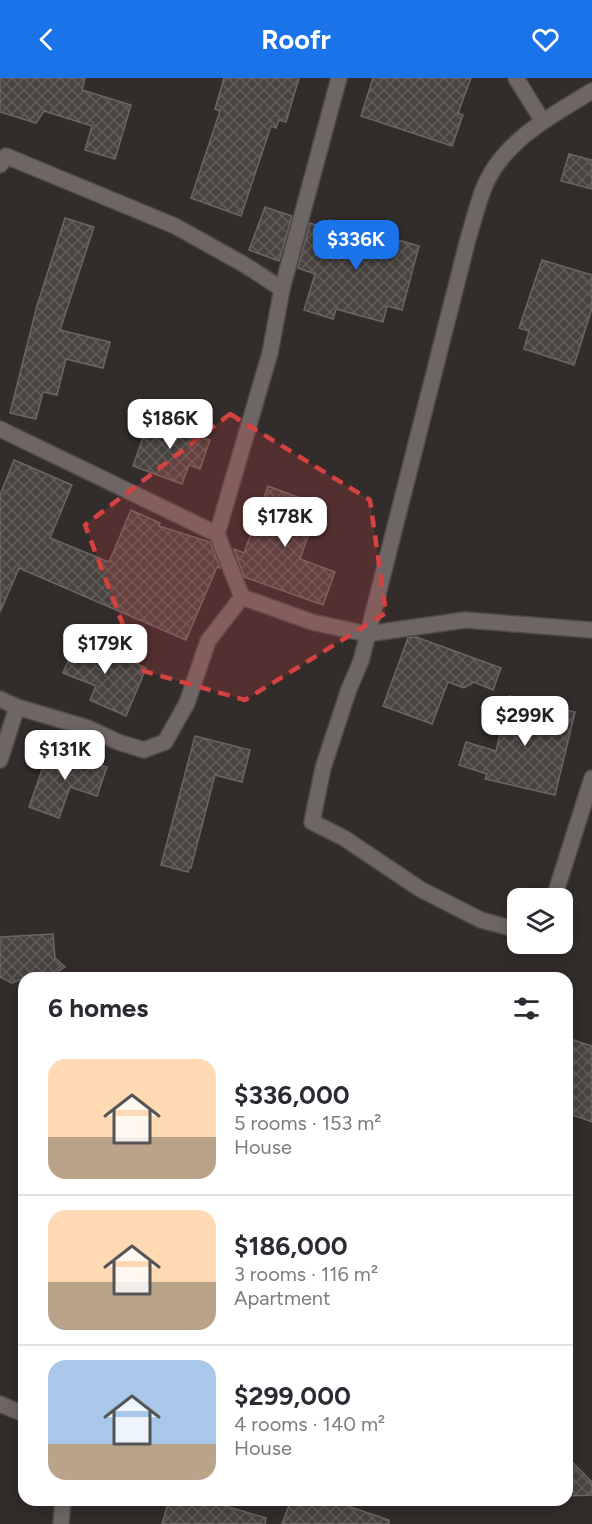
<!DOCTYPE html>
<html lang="en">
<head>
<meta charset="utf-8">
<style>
	body { margin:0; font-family:Figtree,sans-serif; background:#f2f2f3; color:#2b2b33; height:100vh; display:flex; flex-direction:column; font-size:22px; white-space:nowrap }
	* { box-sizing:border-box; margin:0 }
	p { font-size:20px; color:#7c7c81 }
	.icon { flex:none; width:33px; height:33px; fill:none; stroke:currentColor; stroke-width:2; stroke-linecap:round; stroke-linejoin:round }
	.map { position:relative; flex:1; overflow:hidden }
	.details { position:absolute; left:18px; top:894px; width:555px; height:534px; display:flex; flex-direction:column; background:#fff; border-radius:18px; box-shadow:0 3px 15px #0003 }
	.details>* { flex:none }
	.fabs { position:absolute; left:507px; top:810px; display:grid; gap:12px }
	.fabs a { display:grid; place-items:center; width:66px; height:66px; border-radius:12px; background:#fff; box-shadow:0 3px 15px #0003; font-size:30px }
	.price { position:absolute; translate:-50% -51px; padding:0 14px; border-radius:12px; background:#fff; color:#222; font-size:20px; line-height:39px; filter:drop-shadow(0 2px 3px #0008) }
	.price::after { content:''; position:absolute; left:50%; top:36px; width:18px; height:14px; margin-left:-9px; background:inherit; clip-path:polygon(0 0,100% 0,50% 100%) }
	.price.selected { background:#1a73e8; color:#fff }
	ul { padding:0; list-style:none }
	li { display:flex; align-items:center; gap:18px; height:150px; padding:0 30px }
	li+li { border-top:2px solid #e1e1e2 }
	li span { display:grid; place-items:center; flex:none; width:168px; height:120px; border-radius:18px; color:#555 }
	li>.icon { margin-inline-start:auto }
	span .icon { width:72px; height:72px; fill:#fffc; stroke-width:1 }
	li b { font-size:26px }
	h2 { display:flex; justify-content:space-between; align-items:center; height:72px; padding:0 30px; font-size:26px }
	header { display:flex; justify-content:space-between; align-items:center; height:78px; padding:0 30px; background:#1a73e8; color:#fff; font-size:27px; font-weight:700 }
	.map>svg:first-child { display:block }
</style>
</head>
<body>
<header><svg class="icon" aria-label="back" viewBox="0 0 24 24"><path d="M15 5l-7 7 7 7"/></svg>Roofr<svg class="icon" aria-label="heart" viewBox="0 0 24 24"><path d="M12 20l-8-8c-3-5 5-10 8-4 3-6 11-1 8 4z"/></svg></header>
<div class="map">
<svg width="592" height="1446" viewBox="0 0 592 1446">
	<defs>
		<pattern id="building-cross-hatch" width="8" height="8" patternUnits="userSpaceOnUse" patternTransform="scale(1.5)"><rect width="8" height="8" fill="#494340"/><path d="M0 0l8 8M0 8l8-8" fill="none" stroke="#625d5b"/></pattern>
	</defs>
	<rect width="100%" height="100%" fill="#322c2b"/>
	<g fill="url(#building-cross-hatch)" stroke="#6c6662" stroke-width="1.5">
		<polygon points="0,0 85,0 82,12 131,27 115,81 85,72 92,48 44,33 36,45 0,34"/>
		<polygon points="224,0 299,0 286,44 279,42 276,50 271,48 241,138 191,120 220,33 215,31"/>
		<polygon points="373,0 471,0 458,35 463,37 452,68 361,38"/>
		<polygon points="569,76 592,82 592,111 561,103"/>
		<polygon points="265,129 292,138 279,183 249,172"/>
		<polygon points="65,140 94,149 60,252 110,264 103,290 66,281 57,317 43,314 36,341 10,335 37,228"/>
		<polygon points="330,142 419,168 402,232 387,228 383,244 336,231 333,241 304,232 315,196 298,190 310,145 327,151"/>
		<polygon points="542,182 592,197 592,230 574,287 524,271 529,253 519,250"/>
		<polygon points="151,337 187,349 186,354 210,362 200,391 189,387 182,406 133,388"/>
		<polygon points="14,382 72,407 50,460 109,484 131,432 160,445 159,448 210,464 220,490 217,489 186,562 19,490 0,534 0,417"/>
		<polygon points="268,408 319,427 300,481 335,494 323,527 244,499 234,471 244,475"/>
		<polygon points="78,558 146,590 126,638 90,622 96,608 63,595"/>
		<polygon points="416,559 501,590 493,612 474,604 464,610 448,604 432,646 383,628 408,560"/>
		<polygon points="509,618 575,634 555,717 485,701 487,696 459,687 466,664 496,673"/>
		<polygon points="195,658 250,672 242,704 215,697 191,790 189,789 188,794 161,787"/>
		<polygon points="50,669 107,689 97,718 70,709 59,740 29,729"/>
		<polygon points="53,856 55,880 65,889 48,900 24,900 12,905 0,899 0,859"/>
		<polygon points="567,960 592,968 592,1044 567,1035"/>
		<polygon points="567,1379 592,1404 592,1417 567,1418"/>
		<polygon points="169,1422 205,1422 266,1440 265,1446 162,1446"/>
		<polygon points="291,1422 330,1422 389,1442 389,1446 282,1446"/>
	</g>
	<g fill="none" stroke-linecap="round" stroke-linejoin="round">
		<defs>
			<g id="minor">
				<polyline points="516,0 542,42"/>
				<polyline points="0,87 6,78 175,148 245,187 282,211 270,275 217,456"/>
				<polyline points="282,211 339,0"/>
				<polyline points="0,351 217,456 242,519 312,544 367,556 465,542 592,552"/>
				<polyline points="0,621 17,629 88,650 118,664 144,672 165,664 187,625 208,563 242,519"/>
				<polyline points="0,682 17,629"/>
				<polyline points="554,820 592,700"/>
				<path d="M518,852L481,842L420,811L344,760L312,744L323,690L349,611L361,583L468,161C473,145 477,128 483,112C501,64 551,38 592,13"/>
				<polyline points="0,1326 24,1336"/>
				<polyline points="61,1446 63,1422"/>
			</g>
		</defs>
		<use href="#minor" stroke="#4f4a49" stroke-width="18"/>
		<use href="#minor" stroke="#6e6665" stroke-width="15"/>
	</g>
	<path fill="#d64242" fill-opacity="0.2" stroke="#d64242" stroke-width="4.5" stroke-dasharray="12 8" stroke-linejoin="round" d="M230,336L370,422L386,535L245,622L140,592L85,447Z"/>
</svg>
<div class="fabs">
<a><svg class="icon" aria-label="layers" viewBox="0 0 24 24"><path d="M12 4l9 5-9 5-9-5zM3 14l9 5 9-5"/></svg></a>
</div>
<b class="price selected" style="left:356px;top:193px">$336K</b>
<b class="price" style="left:170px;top:372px">$186K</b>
<b class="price" style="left:285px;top:470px">$178K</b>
<b class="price" style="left:105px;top:597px">$179K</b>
<b class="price" style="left:525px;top:669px">$299K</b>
<b class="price" style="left:65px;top:703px">$131K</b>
<section class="details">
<h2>6 homes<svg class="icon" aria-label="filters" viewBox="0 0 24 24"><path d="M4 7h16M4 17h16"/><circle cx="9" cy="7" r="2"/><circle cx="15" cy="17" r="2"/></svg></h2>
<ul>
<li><span style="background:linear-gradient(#ffd9b3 65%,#b9a48a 0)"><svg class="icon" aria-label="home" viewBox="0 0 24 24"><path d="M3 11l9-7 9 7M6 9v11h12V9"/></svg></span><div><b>$336,000</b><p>5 rooms · 153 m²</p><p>House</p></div></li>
<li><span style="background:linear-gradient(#ffd9b3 60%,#b9a48a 0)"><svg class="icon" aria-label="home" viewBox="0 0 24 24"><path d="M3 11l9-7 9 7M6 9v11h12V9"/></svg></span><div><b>$186,000</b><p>3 rooms · 116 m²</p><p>Apartment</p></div></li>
<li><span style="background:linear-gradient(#a9c7e8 70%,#b9a48a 0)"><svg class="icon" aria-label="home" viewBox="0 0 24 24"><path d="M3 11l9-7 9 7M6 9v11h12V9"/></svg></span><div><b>$299,000</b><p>4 rooms · 140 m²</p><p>House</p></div></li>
</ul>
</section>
</div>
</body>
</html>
